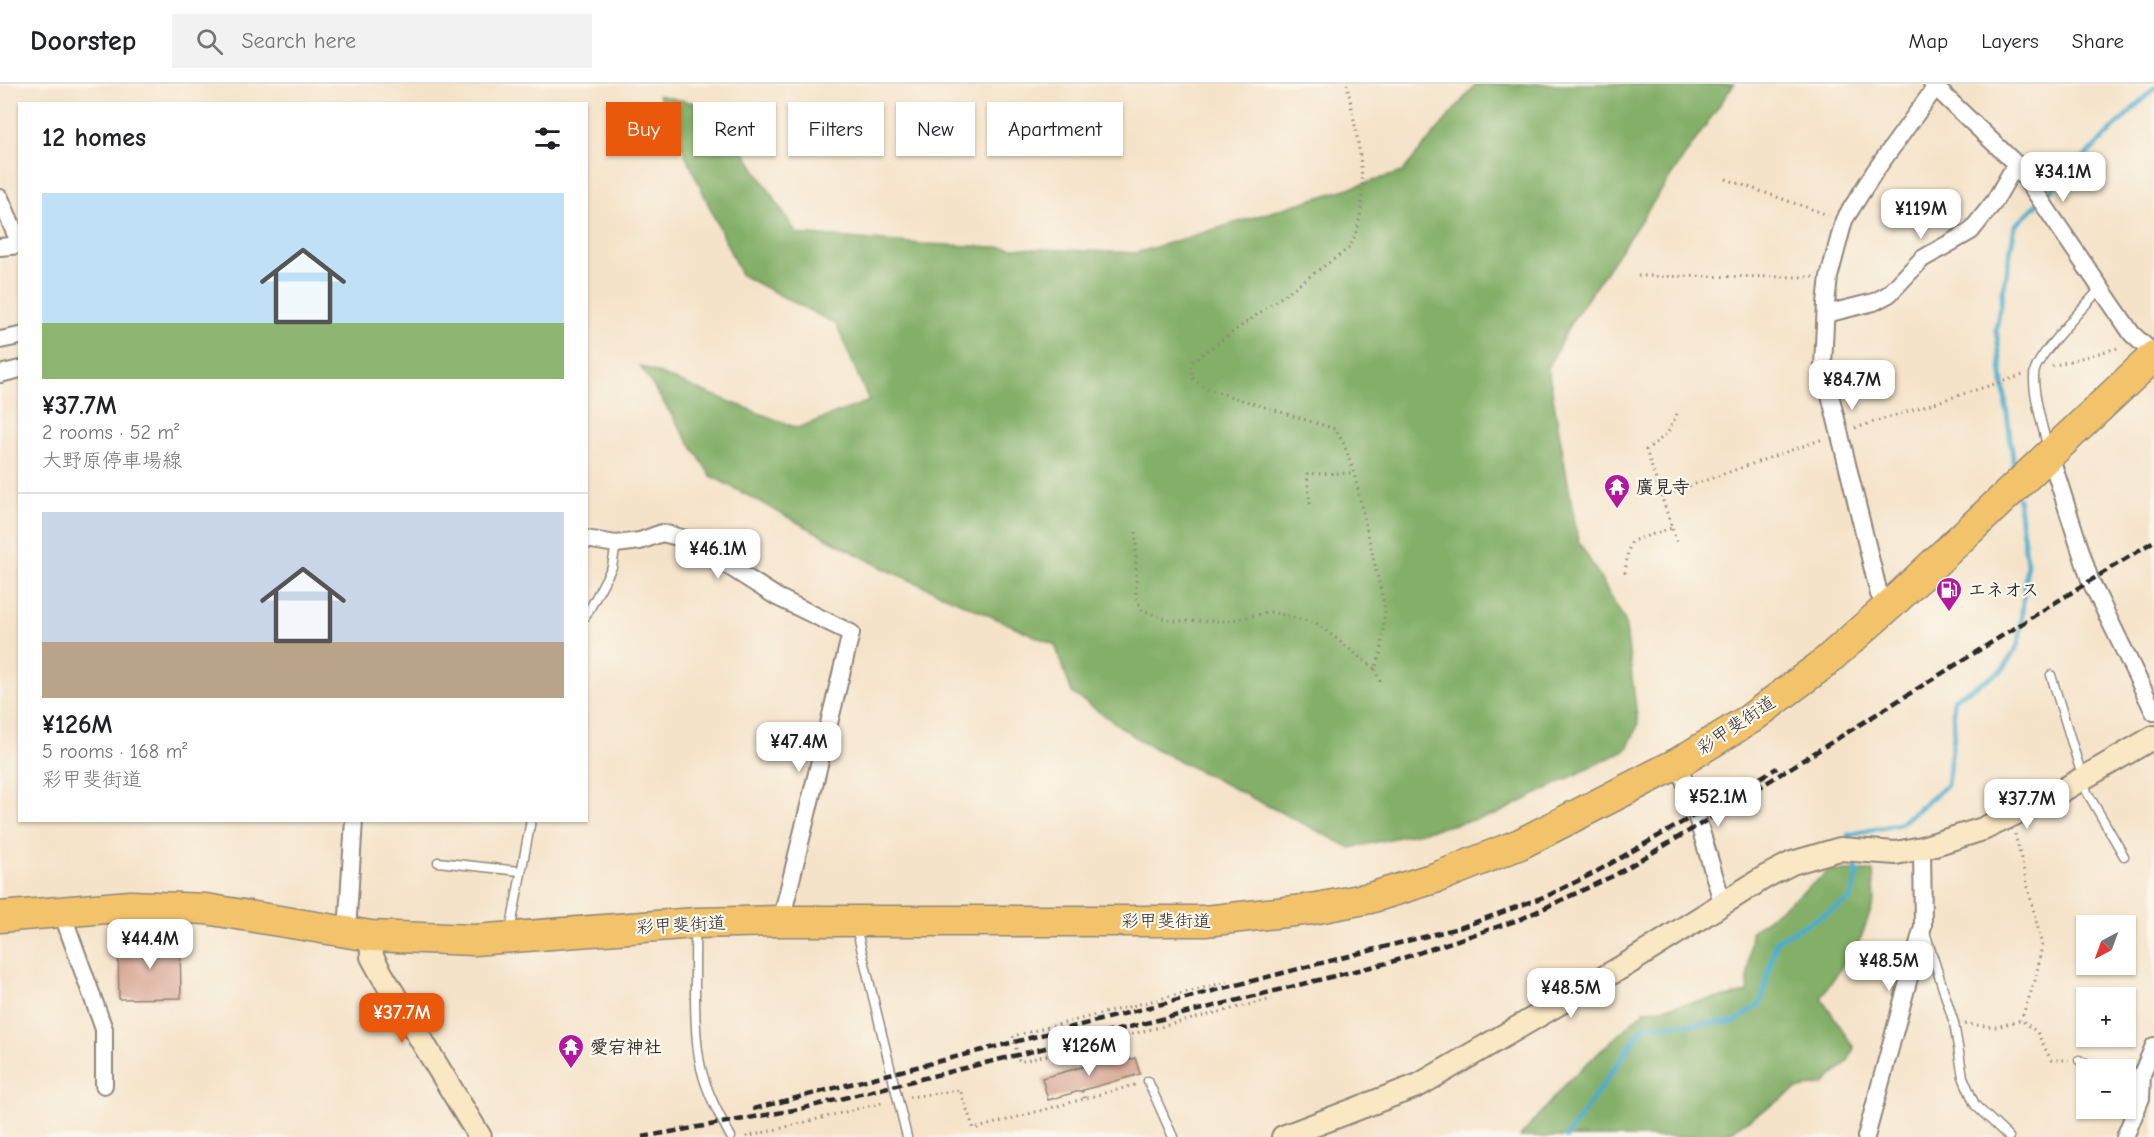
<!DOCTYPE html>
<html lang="en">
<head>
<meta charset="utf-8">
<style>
	body { margin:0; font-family:"Comic Neue","Klee One",sans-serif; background:#f2f2f2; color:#202124; height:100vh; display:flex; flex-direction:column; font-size:22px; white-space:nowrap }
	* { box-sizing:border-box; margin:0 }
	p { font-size:20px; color:#757577 }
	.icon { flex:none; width:33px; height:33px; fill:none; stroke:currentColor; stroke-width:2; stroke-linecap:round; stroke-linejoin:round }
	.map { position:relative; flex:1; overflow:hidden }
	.panel { position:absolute; left:18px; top:18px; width:570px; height:720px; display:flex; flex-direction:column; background:#fff; border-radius:0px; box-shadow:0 2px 4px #0004 }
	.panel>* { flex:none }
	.guide { position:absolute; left:606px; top:18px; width:570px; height:54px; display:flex; gap:12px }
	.needle { width:39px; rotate:221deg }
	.buttons { position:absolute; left:2076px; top:831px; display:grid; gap:12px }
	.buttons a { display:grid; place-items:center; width:60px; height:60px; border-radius:0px; background:#fff; box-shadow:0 2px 4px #0004; font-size:30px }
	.price { position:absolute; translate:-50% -51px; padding:0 14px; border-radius:12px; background:#fff; color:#222; font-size:20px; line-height:39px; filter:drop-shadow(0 2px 3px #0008) }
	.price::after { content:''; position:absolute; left:50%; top:36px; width:18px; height:14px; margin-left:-9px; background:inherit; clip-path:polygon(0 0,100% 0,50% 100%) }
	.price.active { background:#ea580c; color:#fff }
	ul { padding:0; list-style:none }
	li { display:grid; align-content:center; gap:12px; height:318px; padding:0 24px }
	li+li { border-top:2px solid #e0e0e0 }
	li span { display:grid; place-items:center; height:186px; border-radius:0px; color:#555 }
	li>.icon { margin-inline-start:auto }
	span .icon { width:108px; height:108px; fill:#fffc; stroke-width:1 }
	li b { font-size:26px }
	h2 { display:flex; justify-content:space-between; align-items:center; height:72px; padding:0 24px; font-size:26px }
	.pill { padding:0 21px; border-radius:0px; background:#fff; box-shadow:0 2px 4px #0004; font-size:21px; line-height:54px }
	.pill.active { background:#ea580c; color:#fff }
	header { display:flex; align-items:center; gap:36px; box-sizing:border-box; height:84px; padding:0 30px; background:#fff; border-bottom:2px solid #e0e0e0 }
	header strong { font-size:28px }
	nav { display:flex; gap:33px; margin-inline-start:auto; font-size:21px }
	.search { width:420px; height:54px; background:#f2f2f2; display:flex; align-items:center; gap:15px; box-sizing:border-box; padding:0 21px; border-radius:0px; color:#757577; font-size:22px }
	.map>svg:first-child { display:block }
</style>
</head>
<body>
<header>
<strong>Doorstep</strong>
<div class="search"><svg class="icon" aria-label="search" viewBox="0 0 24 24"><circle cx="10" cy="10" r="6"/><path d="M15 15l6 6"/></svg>Search here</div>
<nav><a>Map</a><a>Layers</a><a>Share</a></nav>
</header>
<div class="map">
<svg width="2154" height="1053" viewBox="0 0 2154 1053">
	<rect width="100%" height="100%" fill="#fbf7ec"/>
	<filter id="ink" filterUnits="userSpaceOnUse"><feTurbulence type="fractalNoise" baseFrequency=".0167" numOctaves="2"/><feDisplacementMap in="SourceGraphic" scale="12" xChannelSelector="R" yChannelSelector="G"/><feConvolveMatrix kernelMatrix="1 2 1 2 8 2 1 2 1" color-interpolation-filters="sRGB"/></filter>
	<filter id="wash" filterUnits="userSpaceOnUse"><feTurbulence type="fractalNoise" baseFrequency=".008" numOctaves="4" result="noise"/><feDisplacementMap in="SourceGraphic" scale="24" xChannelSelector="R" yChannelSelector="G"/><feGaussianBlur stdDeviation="1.35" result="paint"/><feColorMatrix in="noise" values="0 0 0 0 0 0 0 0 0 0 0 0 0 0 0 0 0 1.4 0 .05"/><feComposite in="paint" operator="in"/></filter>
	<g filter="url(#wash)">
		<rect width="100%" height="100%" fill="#f5e3c9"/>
		<g fill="#83af67" stroke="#576d49" stroke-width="1.5">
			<polygon points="1476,0 1734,0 1570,240 1548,284 1578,456 1625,537 1638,641 1627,665 1495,731 1351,764 1144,659 1072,609 1055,561 881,483 711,392 640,282 797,344 869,317 836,240 741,191 658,11 716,24 797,150 923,160 1136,169 1402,88"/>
			<polygon points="1829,787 1873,787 1875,815 1861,854 1821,913 1854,964 1848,977 1824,1000 1795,1006 1722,1053 1520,1053 1567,998 1644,927 1747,909 1751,848"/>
		</g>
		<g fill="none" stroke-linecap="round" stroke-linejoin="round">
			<g stroke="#4dadcc" stroke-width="5">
				<polyline points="2015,390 1996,245 2015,142 2154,4"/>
				<polyline points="1850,760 1849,751 1900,740 1947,701 1954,651 1953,615 2003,586 2019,559 2027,479 2018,414"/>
				<polyline points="1566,1053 1644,942 1735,938 1761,919 1776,857 1850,816 1858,789 1851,773"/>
			</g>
		</g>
		<g id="blocks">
			<g fill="#d19582">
				<polygon points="180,858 181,914 119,915 118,859"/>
				<polygon points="1135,974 1140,990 1048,1016 1042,994 1111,975 1112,980"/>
			</g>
		</g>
	</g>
	<g filter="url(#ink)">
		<use href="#blocks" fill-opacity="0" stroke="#90877a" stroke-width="1.5"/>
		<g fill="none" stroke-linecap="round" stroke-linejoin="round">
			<defs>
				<g id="lane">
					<path d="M2048,365C2044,348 2030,302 2035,286C2042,266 2084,223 2100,205"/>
					<polyline points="586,532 612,483 616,460"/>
					<polyline points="2051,591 2087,708 2124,772"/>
					<polyline points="438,778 520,787"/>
					<polyline points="856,843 907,1053"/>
					<path d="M695,844C696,886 692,944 701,984C707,1009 719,1031 731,1053"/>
					<polyline points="510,848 531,736"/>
					<polyline points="1925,848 1954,939 1963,993 1975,1021 2009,1053"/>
					<polyline points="2079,976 2095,986"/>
					<polyline points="1148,997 1173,1053"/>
					<polyline points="2126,1005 2140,1014"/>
				</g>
				<g id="street">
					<polyline points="1932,0 2016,80 2132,250 2154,270"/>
					<polyline points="0,114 20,160"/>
					<polyline points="0,163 20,161"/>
					<polyline points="1826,230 1874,218 1889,210 1922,175 1971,147 1994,118 2016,80"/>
					<polyline points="0,256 20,252"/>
					<polyline points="0,290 20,285"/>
					<polyline points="2050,371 2090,496 2154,628"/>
					<polyline points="586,455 616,460 640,457 662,449 686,455 777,513 851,549 781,837"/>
					<polyline points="1890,521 1879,510 1823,282 1826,219 1829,193 1844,136 1875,87 1935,4"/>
					<polyline points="1678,679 1696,730 1723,821"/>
					<polyline points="62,829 104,945 104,1001"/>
					<polyline points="347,848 354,736"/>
					<polyline points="1866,1053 1923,842 1922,764"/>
					<polyline points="2125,1053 2141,1014 2142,990 2154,962"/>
				</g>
				<g id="secondary">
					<polyline points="371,852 372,873 382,891 480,1053"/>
					<polyline points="1283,1053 1419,1001 1627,880 1765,793 1792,779 1840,765 1896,769 1922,764 1983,745 2056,710 2154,653"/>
				</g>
				<polyline id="highway" points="0,833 130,822 206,825 371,852 474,856 695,839 781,837 1205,837 1312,825 1370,814 1438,793 1520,760 1678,679 1750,635 1822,581 1890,521 2154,272"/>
			</defs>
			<use href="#lane" stroke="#90877a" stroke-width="11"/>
			<use href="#street" stroke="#90877a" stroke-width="20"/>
			<use href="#secondary" stroke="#90877a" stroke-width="26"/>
			<use href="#highway" stroke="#90877a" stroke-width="33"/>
			<g stroke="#90877a" stroke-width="3" stroke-dasharray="1.5 4.5" stroke-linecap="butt">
				<polyline points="1726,95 1828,131"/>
				<polyline points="1638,192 1814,193"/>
				<polyline points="2052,282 2121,263"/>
				<polyline points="1677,330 1667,350 1646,366 1678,462"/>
				<polyline points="1855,344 2023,291"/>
				<polyline points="1661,412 1823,355"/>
				<polyline points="1310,420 1307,390 1354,389"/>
				<path d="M1136,448V513L1142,526L1171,537H1228L1271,528L1316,539L1375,585L1381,568L1385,525L1354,389L1344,360L1335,345L1204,304C1192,296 1189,290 1193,277L1349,164C1375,119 1356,49 1347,0"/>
				<polyline points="1625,489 1628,467 1632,457 1672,444"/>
				<polyline points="1375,585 1381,600"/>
				<polyline points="2015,750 2042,861 2036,894 2021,936"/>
				<polyline points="1965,940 1997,943 2021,936 2037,948 2051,976 2069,976"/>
				<polyline points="1068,966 1272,915"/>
				<polyline points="1076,985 1068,966 1019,978 1013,952 1227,898"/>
				<polyline points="1082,1007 1085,1015"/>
				<polyline points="909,1013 960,1006 974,1045 1138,1000"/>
				<polyline points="746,1053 885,1018"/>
			</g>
			<use href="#lane" stroke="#fff" stroke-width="8"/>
			<use href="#street" stroke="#fff" stroke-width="16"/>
			<use href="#secondary" stroke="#fae7c3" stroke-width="22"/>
			<use href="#highway" stroke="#f2c36a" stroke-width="30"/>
			<g stroke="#2b2b2b" stroke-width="4.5" stroke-dasharray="9 4.5" stroke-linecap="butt">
				<polyline points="753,1025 1462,843 1549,811 1594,789 1777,684"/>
				<polyline points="642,1053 800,1025 1391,878 1521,835 1615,791 1699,741 2154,457"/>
			</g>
		</g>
	</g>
	<defs>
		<symbol id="temple-pin" viewBox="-11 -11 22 30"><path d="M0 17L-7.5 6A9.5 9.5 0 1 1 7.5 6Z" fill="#b5179e" stroke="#fbf7ec"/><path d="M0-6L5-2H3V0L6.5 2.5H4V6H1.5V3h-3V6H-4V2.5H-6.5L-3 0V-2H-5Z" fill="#fff"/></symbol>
		<symbol id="fuel-pin" viewBox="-11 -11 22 30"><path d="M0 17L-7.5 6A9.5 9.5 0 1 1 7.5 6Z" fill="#b5179e" stroke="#fbf7ec"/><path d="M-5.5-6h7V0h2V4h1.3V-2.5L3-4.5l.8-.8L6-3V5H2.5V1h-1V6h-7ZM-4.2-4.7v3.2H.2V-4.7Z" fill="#fff"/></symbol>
	</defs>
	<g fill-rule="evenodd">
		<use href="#temple-pin" x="1602" y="388" width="30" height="40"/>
		<use href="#fuel-pin" x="1934" y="491" width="30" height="40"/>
		<use href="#temple-pin" x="556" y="948" width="30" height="40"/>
	</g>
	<g text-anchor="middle" stroke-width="4.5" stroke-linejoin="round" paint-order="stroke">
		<g font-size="18" font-weight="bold" fill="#2b2b2b" stroke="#fbf7ec" text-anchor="start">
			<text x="1636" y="409">廣見寺</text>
			<text x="1968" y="512">エネオス</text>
			<text x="590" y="969">愛宕神社</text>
		</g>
		<g font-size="18" fill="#2b2b2b" stroke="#fbf7ec">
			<text transform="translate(1736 641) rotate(-34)" y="6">彩甲斐街道</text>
			<text x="1166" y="843">彩甲斐街道</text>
			<text transform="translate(681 841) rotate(-3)" y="6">彩甲斐街道</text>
		</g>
	</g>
</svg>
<div class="buttons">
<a><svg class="needle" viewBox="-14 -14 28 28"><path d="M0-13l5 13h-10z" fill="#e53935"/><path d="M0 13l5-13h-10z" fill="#757577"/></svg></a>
<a>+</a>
<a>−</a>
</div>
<b class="price" style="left:2063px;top:119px">¥34.1M</b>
<b class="price" style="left:1921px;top:156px">¥119M</b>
<b class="price" style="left:1852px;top:327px">¥84.7M</b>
<b class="price" style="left:718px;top:496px">¥46.1M</b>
<b class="price" style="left:799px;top:689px">¥47.4M</b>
<b class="price" style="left:1718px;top:744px">¥52.1M</b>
<b class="price" style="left:2027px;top:746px">¥37.7M</b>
<b class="price" style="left:150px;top:886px">¥44.4M</b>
<b class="price" style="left:1889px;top:908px">¥48.5M</b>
<b class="price" style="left:1571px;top:935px">¥48.5M</b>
<b class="price active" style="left:402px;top:960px">¥37.7M</b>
<b class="price" style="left:1089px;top:993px">¥126M</b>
<div class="guide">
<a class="pill active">Buy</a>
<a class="pill">Rent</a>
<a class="pill">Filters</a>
<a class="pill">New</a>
<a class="pill">Apartment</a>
</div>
<section class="panel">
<h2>12 homes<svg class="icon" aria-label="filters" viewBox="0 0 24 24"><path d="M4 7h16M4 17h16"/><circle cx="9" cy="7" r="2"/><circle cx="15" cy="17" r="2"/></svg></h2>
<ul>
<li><span style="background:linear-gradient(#bfe0f5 70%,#8fb573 0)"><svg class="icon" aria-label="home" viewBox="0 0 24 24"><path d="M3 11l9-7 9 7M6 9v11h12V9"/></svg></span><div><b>¥37.7M</b><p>2 rooms · 52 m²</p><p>大野原停車場線</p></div></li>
<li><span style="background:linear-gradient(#c9d6e8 70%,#b9a48a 0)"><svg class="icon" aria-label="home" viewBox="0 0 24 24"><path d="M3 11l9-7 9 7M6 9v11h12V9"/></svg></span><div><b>¥126M</b><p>5 rooms · 168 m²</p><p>彩甲斐街道</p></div></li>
</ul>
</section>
</div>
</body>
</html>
